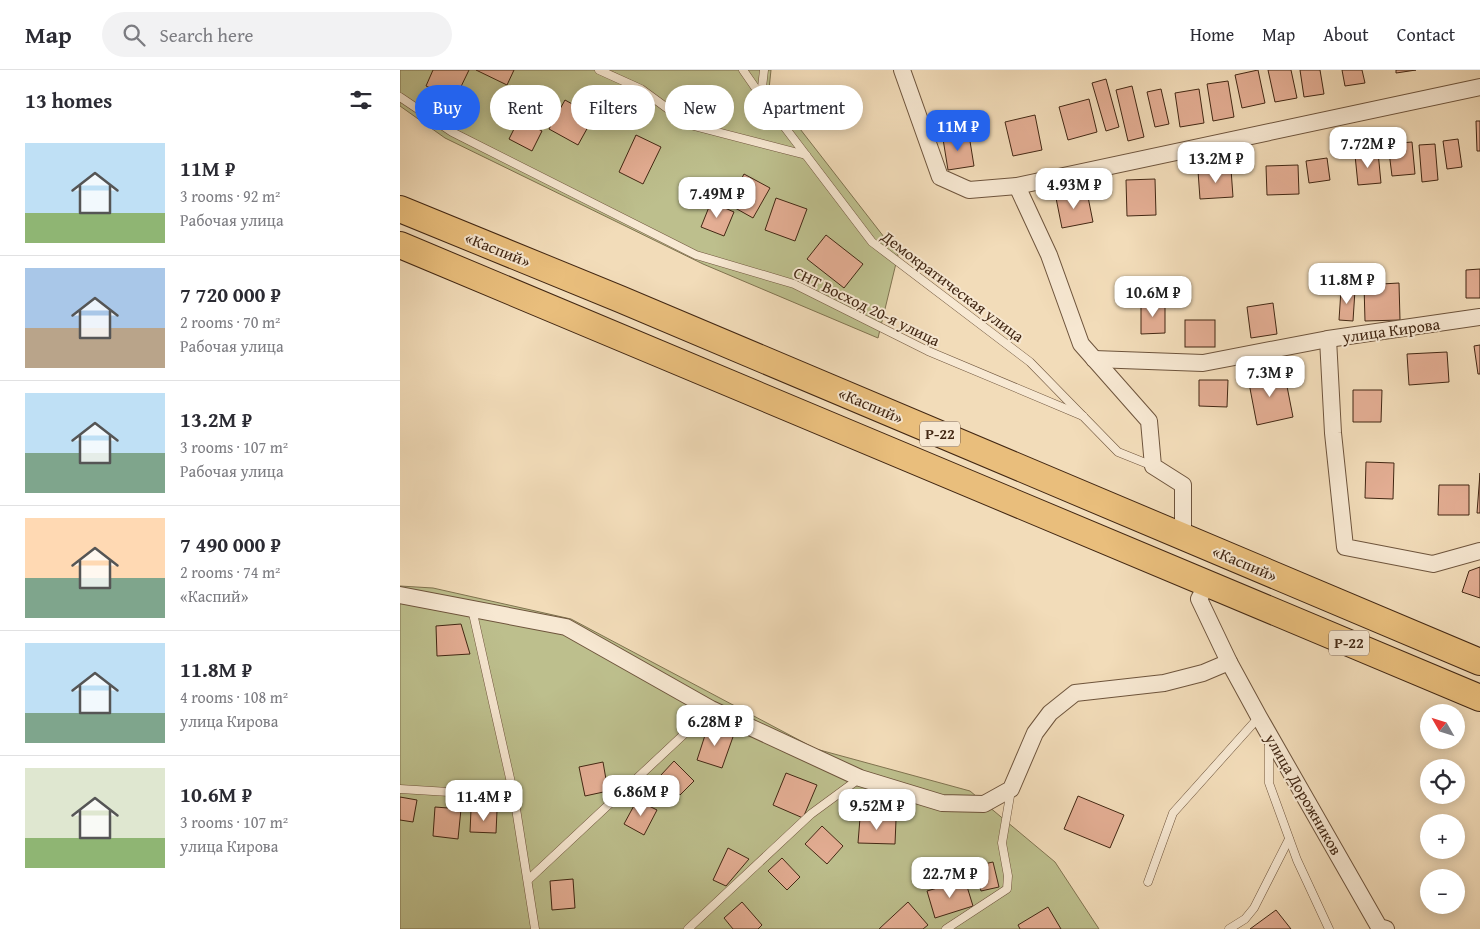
<!DOCTYPE html>
<html lang="en">
<head>
<meta charset="utf-8">
<style>
	body { margin:0; font-family:"Gentium Book Plus",serif; background:#f2f2f3; color:#2b2b33; height:100vh; display:flex; flex-direction:column; font-size:19px; white-space:nowrap }
	* { box-sizing:border-box; margin:0 }
	p { font-size:16px; color:#7c7c81 }
	.icon { flex:none; width:28px; height:28px; fill:none; stroke:currentColor; stroke-width:2; stroke-linecap:round; stroke-linejoin:round }
	.map { position:relative; flex:1; overflow:hidden }
	.details { display:flex; flex-direction:column; background:#fff; width:400px }
	.details>* { flex:none }
	.guide { position:absolute; left:15px; top:15px; width:475px; height:45px; display:flex; gap:10px }
	.needle { width:32px; rotate:309deg }
	.buttons { position:absolute; left:1020px; top:634px; display:grid; gap:10px }
	.buttons a { display:grid; place-items:center; width:45px; height:45px; border-radius:50%; background:#fff; box-shadow:0 2px 12px #0003; font-size:25px }
	.price { position:absolute; translate:-50% -42px; padding:0 11px; border-radius:10px; background:#fff; color:#222; font-size:16px; line-height:32px; filter:drop-shadow(0 1px 2px #0008) }
	.price::after { content:''; position:absolute; left:50%; top:30px; width:15px; height:11px; margin-left:-8px; background:inherit; clip-path:polygon(0 0,100% 0,50% 100%) }
	.price.active { background:#2563eb; color:#fff }
	ul { padding:0; list-style:none }
	li { display:flex; align-items:center; gap:15px; height:125px; padding:0 25px }
	li+li { border-top:1px solid #e1e1e2 }
	li span { display:grid; place-items:center; flex:none; width:140px; height:100px; border-radius:0px; color:#555 }
	li>.icon { margin-inline-start:auto }
	span .icon { width:60px; height:60px; fill:#fffc; stroke-width:1 }
	li b { font-size:21px }
	h2 { display:flex; justify-content:space-between; align-items:center; height:60px; padding:0 25px; font-size:21px }
	.tag { padding:0 18px; border-radius:22px; background:#fff; box-shadow:0 2px 12px #0003; font-size:18px; line-height:45px }
	.tag.active { background:#2563eb; color:#fff }
	header { display:flex; align-items:center; gap:30px; box-sizing:border-box; height:70px; padding:0 25px; background:#fff; border-bottom:1px solid #e1e1e2 }
	header strong { font-size:24px }
	nav { display:flex; gap:28px; margin-inline-start:auto; font-size:18px }
	.search { width:350px; height:45px; background:#f2f2f3; display:flex; align-items:center; gap:12px; box-sizing:border-box; padding:0 18px; border-radius:28px; color:#7c7c81; font-size:19px }
	main { display:flex; flex:1; min-height:0 }
	.map>svg:first-child { display:block }
</style>
</head>
<body>
<header>
<strong>Map</strong>
<div class="search"><svg class="icon" aria-label="search" viewBox="0 0 24 24"><circle cx="10" cy="10" r="6"/><path d="M15 15l6 6"/></svg>Search here</div>
<nav><a>Home</a><a>Map</a><a>About</a><a>Contact</a></nav>
</header>
<main>
<section class="details">
<h2>13 homes<svg class="icon" aria-label="filters" viewBox="0 0 24 24"><path d="M4 7h16M4 17h16"/><circle cx="9" cy="7" r="2"/><circle cx="15" cy="17" r="2"/></svg></h2>
<ul>
<li><span style="background:linear-gradient(#bfe0f5 70%,#8fb573 0)"><svg class="icon" aria-label="home" viewBox="0 0 24 24"><path d="M3 11l9-7 9 7M6 9v11h12V9"/></svg></span><div><b>11M ₽</b><p>3 rooms · 92 m²</p><p>Рабочая улица</p></div></li>
<li><span style="background:linear-gradient(#a9c7e8 60%,#b9a48a 0)"><svg class="icon" aria-label="home" viewBox="0 0 24 24"><path d="M3 11l9-7 9 7M6 9v11h12V9"/></svg></span><div><b>7 720 000 ₽</b><p>2 rooms · 70 m²</p><p>Рабочая улица</p></div></li>
<li><span style="background:linear-gradient(#bfe0f5 60%,#7fa58c 0)"><svg class="icon" aria-label="home" viewBox="0 0 24 24"><path d="M3 11l9-7 9 7M6 9v11h12V9"/></svg></span><div><b>13.2M ₽</b><p>3 rooms · 107 m²</p><p>Рабочая улица</p></div></li>
<li><span style="background:linear-gradient(#ffd9b3 60%,#7fa58c 0)"><svg class="icon" aria-label="home" viewBox="0 0 24 24"><path d="M3 11l9-7 9 7M6 9v11h12V9"/></svg></span><div><b>7 490 000 ₽</b><p>2 rooms · 74 m²</p><p>«Каспий»</p></div></li>
<li><span style="background:linear-gradient(#bfe0f5 70%,#7fa58c 0)"><svg class="icon" aria-label="home" viewBox="0 0 24 24"><path d="M3 11l9-7 9 7M6 9v11h12V9"/></svg></span><div><b>11.8M ₽</b><p>4 rooms · 108 m²</p><p>улица Кирова</p></div></li>
<li><span style="background:linear-gradient(#dfe7d0 70%,#8fb573 0)"><svg class="icon" aria-label="home" viewBox="0 0 24 24"><path d="M3 11l9-7 9 7M6 9v11h12V9"/></svg></span><div><b>10.6M ₽</b><p>3 rooms · 107 m²</p><p>улица Кирова</p></div></li>
</ul>
</section>
<div class="map">
<svg width="1080" height="859" viewBox="0 0 1080 859">
	<rect width="100%" height="100%" fill="#f2dcb9"/>
	<filter id="stains"><feTurbulence type="fractalNoise" baseFrequency=".004" numOctaves="4"/><feColorMatrix values="0 0 0 0 .2 0 0 0 0 .09 0 0 0 0 .02 0 0 0 .5 -.17"/></filter>
	<radialGradient id="worn" r=".72"><stop offset=".6" stop-color="#630" stop-opacity="0"/><stop offset="1" stop-color="#630" stop-opacity=".3"/></radialGradient>
	<g fill="#bdbf8d" stroke="#807350">
		<polygon points="0,0 371,0 369,19 498,185 478,268 303,194 45,68 0,36"/>
		<polygon points="0,516 33,518 171,549 416,679 570,721 655,792 699,859 0,859"/>
	</g>
	<g fill="#e4ae94" stroke="#422713">
		<polygon points="33,0 69,0 55,29 26,16"/>
		<polygon points="76,0 114,0 107,15"/>
		<polygon points="858,0 865,33 842,38 835,5"/>
		<polygon points="868,0 891,0 897,28 875,32"/>
		<polygon points="900,0 920,0 924,24 904,27"/>
		<polygon points="942,0 962,0 965,13 945,16"/>
		<polygon points="996,0 1016,0 996,3"/>
		<polygon points="706,9 719,57 706,61 692,13"/>
		<polygon points="828,11 834,47 813,51 807,14"/>
		<polygon points="732,16 744,67 728,71 716,20"/>
		<polygon points="761,19 769,54 755,57 747,22"/>
		<polygon points="799,19 804,53 780,57 775,23"/>
		<polygon points="689,29 697,62 668,70 659,37"/>
		<polygon points="165,30 194,46 178,75 149,59"/>
		<polygon points="635,45 642,80 613,86 605,52"/>
		<polygon points="119,49 142,61 132,81 109,69"/>
		<polygon points="1076,51 1080,51 1080,81 1077,81"/>
		<polygon points="236,65 261,77 243,114 219,102"/>
		<polygon points="569,65 574,96 548,100 543,69"/>
		<polygon points="1058,69 1062,97 1047,99 1043,71"/>
		<polygon points="1012,72 1015,104 992,106 988,74"/>
		<polygon points="1035,74 1038,110 1022,112 1019,75"/>
		<polygon points="978,82 981,113 958,115 955,85"/>
		<polygon points="927,88 930,110 909,113 906,91"/>
		<polygon points="898,95 899,124 867,125 866,96"/>
		<polygon points="831,99 833,127 800,129 798,101"/>
		<polygon points="344,104 370,118 353,148 328,134"/>
		<polygon points="755,109 756,145 727,146 726,110"/>
		<polygon points="687,122 693,152 662,158 656,128"/>
		<polygon points="376,128 407,139 395,171 365,160"/>
		<polygon points="311,132 334,142 324,166 301,157"/>
		<polygon points="426,165 463,194 444,218 407,189"/>
		<polygon points="1080,199 1080,228 1066,228 1066,200"/>
		<polygon points="999,213 1000,250 965,251 964,215"/>
		<polygon points="941,220 955,220 953,251 939,250"/>
		<polygon points="741,233 765,233 765,263 741,264"/>
		<polygon points="873,233 877,264 851,268 847,237"/>
		<rect x="785" y="250" width="30" height="27"/>
		<polygon points="1080,275 1080,304 1078,304 1074,276"/>
		<polygon points="1047,282 1049,312 1009,315 1007,284"/>
		<polygon points="884,301 893,347 857,355 848,308"/>
		<polygon points="799,310 828,310 827,337 799,336"/>
		<polygon points="953,320 982,320 981,352 953,352"/>
		<polygon points="966,392 994,393 993,429 965,428"/>
		<polygon points="1080,403 1080,443 1077,443"/>
		<polygon points="1039,415 1069,415 1069,445 1038,445"/>
		<polygon points="1080,497 1080,528 1062,522 1069,501"/>
		<polygon points="61,554 70,584 37,586 36,556"/>
		<polygon points="308,656 334,664 322,698 297,690"/>
		<polygon points="274,691 294,711 280,725 261,705"/>
		<polygon points="203,692 208,721 185,726 179,697"/>
		<polygon points="386,703 417,715 403,748 373,735"/>
		<polygon points="678,726 724,745 710,778 664,759"/>
		<polygon points="0,727 17,730 13,752 0,750"/>
		<polygon points="237,730 257,740 244,765 224,754"/>
		<polygon points="35,737 61,739 58,769 33,766"/>
		<polygon points="71,740 97,741 96,763 70,762"/>
		<polygon points="460,748 496,750 495,774 458,773"/>
		<polygon points="422,756 443,776 427,794 405,774"/>
		<polygon points="328,778 349,789 326,816 313,810"/>
		<polygon points="382,788 400,807 387,820 368,801"/>
		<polygon points="593,792 599,817 581,821 575,796"/>
		<polygon points="173,809 175,838 152,840 150,811"/>
		<polygon points="565,810 573,836 535,848 527,821"/>
		<polygon points="342,832 362,855 358,859 333,859 324,848"/>
		<polygon points="508,832 528,855 523,859 479,859"/>
		<polygon points="648,837 661,859 620,859 618,855"/>
		<polygon points="876,840 891,859 850,859"/>
	</g>
	<g fill="none" stroke-linecap="round" stroke-linejoin="round">
		<defs>
			<g id="service">
				<polyline points="199,0 241,19 290,55 406,85"/>
				<polyline points="343,0 361,26"/>
				<polyline points="364,0 361,26 472,172 630,292 718,382 753,396"/>
				<polyline points="0,27 52,62 296,185 394,214 528,281 683,346"/>
				<polyline points="72,539 114,726 135,859"/>
				<polyline points="869,671 869,713 897,790 929,859"/>
				<polyline points="0,719 114,726"/>
				<polyline points="128,810 311,639"/>
				<polyline points="748,812 773,743 859,647"/>
				<polyline points="288,859 411,744 460,708"/>
				<polyline points="546,859 607,819 608,806 602,773 611,720"/>
				<polyline points="829,859 845,849 854,838 889,769"/>
			</g>
			<g id="minor">
				<polyline points="502,0 540,107 569,120 617,116 1080,17"/>
				<polyline points="617,116 649,185 681,274 749,351 753,396 783,415 783,467"/>
				<polyline points="928,269 933,363 945,477 1033,494 1080,481"/>
				<polyline points="694,289 803,293 928,269 1080,247"/>
				<polyline points="807,514 799,529 829,592 859,647 979,857 986,859"/>
				<polyline points="0,525 166,557 311,639 460,708 542,733 584,734 611,719 635,663 650,643 675,623 764,613 803,603 829,592"/>
			</g>
			<g id="trunk">
				<polyline points="0,139 220,229 1080,592"/>
				<polyline points="0,175 1080,628"/>
			</g>
		</defs>
		<use href="#service" stroke="#6e543c" stroke-width="9"/>
		<use href="#minor" stroke="#6e543c" stroke-width="18"/>
		<use href="#trunk" stroke="#422713" stroke-width="28"/>
		<use href="#service" stroke="#f7e8d2" stroke-width="8"/>
		<use href="#minor" stroke="#f7e8d2" stroke-width="16"/>
		<use href="#trunk" stroke="#e9be7c" stroke-width="26"/>
	</g>
	<g text-anchor="middle" stroke-width="4" stroke-linejoin="round" paint-order="stroke">
		<g fill="#f7e8d2" stroke="#78614c" stroke-width="1">
			<rect x="520" y="351.5" width="40" height="25" rx="4"/>
			<rect x="929" y="560.5" width="40" height="25" rx="4"/>
		</g>
		<g font-size="15" font-weight="bold" fill="#422713">
			<text x="540" y="369">Р-22</text>
			<text x="949" y="578">Р-22</text>
		</g>
		<g font-size="16" fill="#422713" stroke="#f7e8d2">
			<text transform="translate(98 179) rotate(22)" y="6">«Каспий»</text>
			<text transform="translate(553 216) rotate(37)" y="6">Демократическая улица</text>
			<text transform="translate(467 236) rotate(26)" y="6">СНТ Восход 20-я улица</text>
			<text transform="translate(991 260) rotate(-8)" y="6">улица Кирова</text>
			<text transform="translate(471 335) rotate(23)" y="6">«Каспий»</text>
			<text transform="translate(845 493) rotate(23)" y="6">«Каспий»</text>
			<text transform="translate(904 724) rotate(60)" y="6">улица Дорожников</text>
		</g>
	</g>
	<rect width="100%" height="100%" filter="url(#stains)"/>
	<rect width="100%" height="100%" fill="url(#worn)"/>
</svg>
<div class="buttons">
<a><svg class="needle" viewBox="-14 -14 28 28"><path d="M0-13l5 13h-10z" fill="#e53935"/><path d="M0 13l5-13h-10z" fill="#7c7c81"/></svg></a>
<a><svg class="icon" aria-label="locate" viewBox="0 0 24 24"><circle cx="12" cy="12" r="6"/><path d="M12 2v4M12 18v4M2 12h4M18 12h4"/></svg></a>
<a>+</a>
<a>−</a>
</div>
<b class="price active" style="left:558px;top:82px">11M ₽</b>
<b class="price" style="left:968px;top:99px">7.72M ₽</b>
<b class="price" style="left:816px;top:114px">13.2M ₽</b>
<b class="price" style="left:674px;top:140px">4.93M ₽</b>
<b class="price" style="left:317px;top:149px">7.49M ₽</b>
<b class="price" style="left:947px;top:235px">11.8M ₽</b>
<b class="price" style="left:753px;top:248px">10.6M ₽</b>
<b class="price" style="left:870px;top:328px">7.3M ₽</b>
<b class="price" style="left:315px;top:677px">6.28M ₽</b>
<b class="price" style="left:241px;top:747px">6.86M ₽</b>
<b class="price" style="left:84px;top:752px">11.4M ₽</b>
<b class="price" style="left:477px;top:761px">9.52M ₽</b>
<b class="price" style="left:550px;top:829px">22.7M ₽</b>
<div class="guide">
<a class="tag active">Buy</a>
<a class="tag">Rent</a>
<a class="tag">Filters</a>
<a class="tag">New</a>
<a class="tag">Apartment</a>
</div>
</div>
</main>
</body>
</html>
